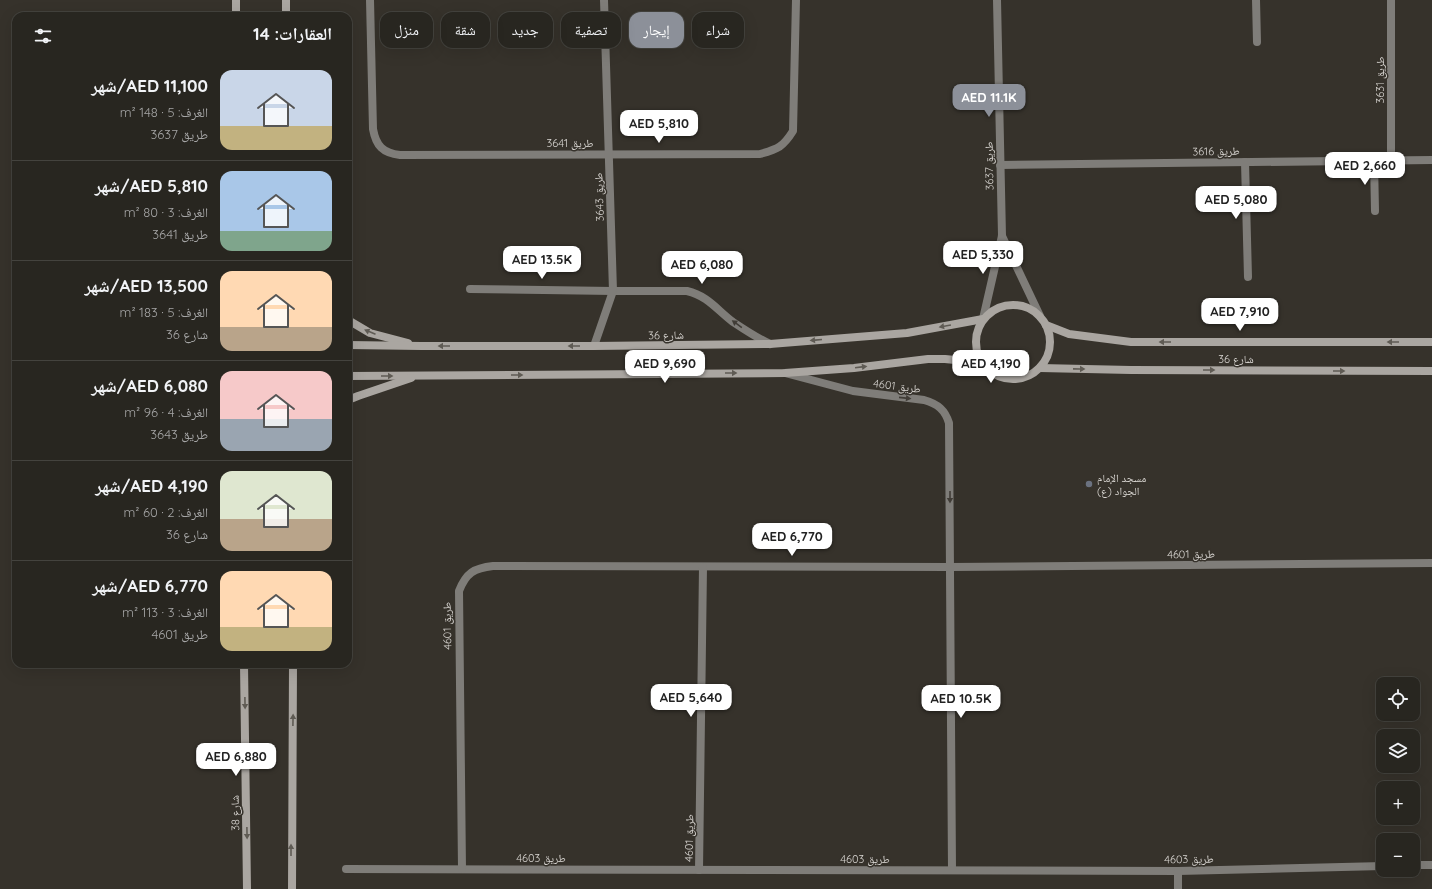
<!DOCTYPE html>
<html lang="ar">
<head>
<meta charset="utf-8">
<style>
	body { margin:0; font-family:Quicksand,"Noto Naskh Arabic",sans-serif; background:#302e29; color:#f1f3f6; direction:rtl; height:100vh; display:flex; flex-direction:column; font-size:15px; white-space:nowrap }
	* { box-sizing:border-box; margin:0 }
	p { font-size:13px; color:#a5a5a5 }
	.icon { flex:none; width:22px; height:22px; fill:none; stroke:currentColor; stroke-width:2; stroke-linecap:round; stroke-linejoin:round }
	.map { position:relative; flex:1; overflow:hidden; direction:ltr }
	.details { position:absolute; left:12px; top:12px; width:340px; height:656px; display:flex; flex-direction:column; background:#282620; border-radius:12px; box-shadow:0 4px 16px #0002,0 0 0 1px #44433e; direction:rtl }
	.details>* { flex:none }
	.banner { position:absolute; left:364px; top:12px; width:380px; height:36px; direction:rtl; display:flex; gap:8px }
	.controls { position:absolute; left:1376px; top:677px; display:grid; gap:8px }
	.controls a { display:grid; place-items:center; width:44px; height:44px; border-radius:8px; background:#282620; box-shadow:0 4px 16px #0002,0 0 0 1px #44433e; font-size:20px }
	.price { position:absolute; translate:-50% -34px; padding:0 9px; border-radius:8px; background:#fff; color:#222; font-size:13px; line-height:26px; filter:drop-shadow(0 1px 2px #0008) }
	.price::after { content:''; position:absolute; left:50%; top:24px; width:12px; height:9px; margin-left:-6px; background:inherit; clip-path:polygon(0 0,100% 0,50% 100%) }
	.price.selected { background:#8c9099; color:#fff }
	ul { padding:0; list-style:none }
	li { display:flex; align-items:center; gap:12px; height:100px; padding:0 20px }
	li+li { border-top:1px solid #44433e }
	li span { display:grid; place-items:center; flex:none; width:112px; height:80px; border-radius:12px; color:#555 }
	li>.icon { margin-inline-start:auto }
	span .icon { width:48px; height:48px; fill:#fffc; stroke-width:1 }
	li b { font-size:17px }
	h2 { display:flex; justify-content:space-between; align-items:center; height:48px; padding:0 20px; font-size:17px }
	.pill { padding:0 14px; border-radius:12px; background:#282620; box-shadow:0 4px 16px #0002,0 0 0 1px #44433e; font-size:14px; line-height:36px }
	.pill.selected { background:#8c9099; color:#fff }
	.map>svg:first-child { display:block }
</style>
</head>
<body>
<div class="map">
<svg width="1432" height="889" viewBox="0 0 1432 889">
	<rect width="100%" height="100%" fill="#36322b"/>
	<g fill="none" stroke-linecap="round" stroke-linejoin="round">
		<polyline stroke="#7f7d79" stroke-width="8" points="1256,0 1257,42"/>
		<g stroke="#7f7d79" stroke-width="8">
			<path d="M370,0L373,129C376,146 383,153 400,155L760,154C778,149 783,147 793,131L796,0"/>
			<polyline points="1374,160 1375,211"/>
			<polyline points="1391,160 1391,0"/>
			<polyline points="1245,162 1248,277"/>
			<polyline points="1000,165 1432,160"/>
			<polyline points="1002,236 1040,316"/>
			<path d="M470,289L613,291H687C708,296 717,310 733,322C745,330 757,338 770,344"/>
			<polyline points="983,319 1002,236 997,0"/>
			<polyline points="594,346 613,291 604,0"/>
			<path d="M785,373L853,391L924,400C938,404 945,410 949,423L952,870"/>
			<polyline points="1413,865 1432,865"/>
			<polyline points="346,869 1178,871 1383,866"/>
			<path d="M462,869L459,591C466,573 474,568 493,566L950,567L1432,563"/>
			<polyline points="699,870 703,567"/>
			<polyline points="1178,871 1178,889"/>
		</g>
		<g stroke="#aaa6a1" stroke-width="8">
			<polyline points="236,0 236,16"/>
			<polyline points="286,0 286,16"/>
			<circle cx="1013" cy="342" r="37"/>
			<polyline points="348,320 370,333 408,343"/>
			<polyline points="1046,325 1069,334 1131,342 1432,342"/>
			<polyline points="348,345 421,346 594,346 770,344 907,333 983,319"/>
			<polyline points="1040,368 1131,370 1432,371"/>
			<polyline points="348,376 785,373 854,368 928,359 945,359 965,361 983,366"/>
			<polyline points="348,400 358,396 411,378"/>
			<polyline points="244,664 247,889"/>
			<polyline points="292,889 293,664"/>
		</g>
	</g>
	<defs><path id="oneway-solid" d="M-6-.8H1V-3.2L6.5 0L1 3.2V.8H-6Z"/></defs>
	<g fill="#413d37">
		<use href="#oneway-solid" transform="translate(737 324) rotate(-144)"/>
		<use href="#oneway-solid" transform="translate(905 398) rotate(6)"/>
		<use href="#oneway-solid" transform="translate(950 497) rotate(90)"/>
	</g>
	<g fill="#5f5b54">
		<use href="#oneway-solid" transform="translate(945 326) rotate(170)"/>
		<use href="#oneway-solid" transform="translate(370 332) rotate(-157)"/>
		<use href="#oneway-solid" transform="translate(816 340) rotate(175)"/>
		<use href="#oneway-solid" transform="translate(1165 342) rotate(-180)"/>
		<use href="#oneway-solid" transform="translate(1393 342) rotate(-180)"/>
		<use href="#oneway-solid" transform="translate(444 346) rotate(180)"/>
		<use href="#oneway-solid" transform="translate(574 346) rotate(180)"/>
		<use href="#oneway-solid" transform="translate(861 367) rotate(-7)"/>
		<use href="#oneway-solid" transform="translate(1079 369) rotate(1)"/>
		<use href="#oneway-solid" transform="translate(1209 370)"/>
		<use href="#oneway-solid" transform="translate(1339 371)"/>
		<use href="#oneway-solid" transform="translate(731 373)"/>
		<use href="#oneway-solid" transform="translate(517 375)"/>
		<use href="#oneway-solid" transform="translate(387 376)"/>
		<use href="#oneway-solid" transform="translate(245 703) rotate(89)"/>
		<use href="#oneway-solid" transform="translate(293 720) rotate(-89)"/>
		<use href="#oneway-solid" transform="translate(247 833) rotate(89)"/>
		<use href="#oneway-solid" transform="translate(291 850) rotate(-90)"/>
	</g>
	<circle fill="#6b7280" stroke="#36322b" stroke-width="1.5" cx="1089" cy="484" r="4"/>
	<g text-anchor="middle" stroke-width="3" stroke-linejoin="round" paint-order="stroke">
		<g font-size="11" fill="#d8d5d1" stroke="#36322b">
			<text transform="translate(1380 80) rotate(-90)" y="4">طريق 3631</text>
			<text x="570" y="147">طريق 3641</text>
			<text transform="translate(1216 151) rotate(-1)" y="4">طريق 3616</text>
			<text transform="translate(989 166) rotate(-91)" y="4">طريق 3637</text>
			<text transform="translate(599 197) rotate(-92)" y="4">طريق 3643</text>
			<text transform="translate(666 335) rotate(-1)" y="4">شارع 36</text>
			<text x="1236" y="363">شارع 36</text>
			<text transform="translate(897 386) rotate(7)" y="4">طريق 4601</text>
			<text transform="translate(1191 554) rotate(-1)" y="4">طريق 4601</text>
			<text transform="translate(447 626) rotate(-91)" y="4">طريق 4601</text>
			<text transform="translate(235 813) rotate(-91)" y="4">شارع 38</text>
			<text transform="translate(689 838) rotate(-89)" y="4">طريق 4601</text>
			<text x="541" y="862">طريق 4603</text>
			<text x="865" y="863">طريق 4603</text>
			<text transform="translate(1189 859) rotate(-1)" y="4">طريق 4603</text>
		</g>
		<g font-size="11" fill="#d8d5d1" stroke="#36322b" text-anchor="start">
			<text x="1097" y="482">مسجد الإمام<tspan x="1097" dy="13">الجواد (ع)</tspan></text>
		</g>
	</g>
</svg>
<div class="controls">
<a><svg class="icon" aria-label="locate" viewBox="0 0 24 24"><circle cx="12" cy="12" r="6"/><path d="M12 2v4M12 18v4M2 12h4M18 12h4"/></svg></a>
<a><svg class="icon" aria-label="layers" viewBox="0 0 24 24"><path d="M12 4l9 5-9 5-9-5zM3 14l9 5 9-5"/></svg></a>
<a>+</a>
<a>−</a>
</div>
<b class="price selected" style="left:989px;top:118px">AED 11.1K</b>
<b class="price" style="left:659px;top:144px">AED 5,810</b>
<b class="price" style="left:1365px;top:186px">AED 2,660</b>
<b class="price" style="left:1236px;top:220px">AED 5,080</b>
<b class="price" style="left:983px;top:275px">AED 5,330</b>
<b class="price" style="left:542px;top:280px">AED 13.5K</b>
<b class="price" style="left:702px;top:285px">AED 6,080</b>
<b class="price" style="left:1240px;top:332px">AED 7,910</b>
<b class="price" style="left:665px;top:384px">AED 9,690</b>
<b class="price" style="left:991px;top:384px">AED 4,190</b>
<b class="price" style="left:792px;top:557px">AED 6,770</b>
<b class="price" style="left:691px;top:718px">AED 5,640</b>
<b class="price" style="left:961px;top:719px">AED 10.5K</b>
<b class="price" style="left:236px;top:777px">AED 6,880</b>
<div class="banner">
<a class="pill">شراء</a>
<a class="pill selected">إيجار</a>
<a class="pill">تصفية</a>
<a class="pill">جديد</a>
<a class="pill">شقة</a>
<a class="pill">منزل</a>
</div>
<section class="details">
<h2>العقارات: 14<svg class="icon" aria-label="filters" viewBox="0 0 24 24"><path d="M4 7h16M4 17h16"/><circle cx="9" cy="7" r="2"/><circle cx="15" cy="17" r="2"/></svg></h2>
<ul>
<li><span style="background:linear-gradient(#c9d6e8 70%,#c2b280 0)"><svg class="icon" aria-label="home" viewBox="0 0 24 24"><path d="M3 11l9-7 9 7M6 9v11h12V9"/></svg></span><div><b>AED 11,100/شهر</b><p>الغرف: 5 · 148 m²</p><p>طريق 3637</p></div></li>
<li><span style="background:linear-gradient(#a9c7e8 75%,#7fa58c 0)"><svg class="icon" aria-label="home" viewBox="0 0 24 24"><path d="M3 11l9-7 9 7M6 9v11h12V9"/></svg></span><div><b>AED 5,810/شهر</b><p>الغرف: 3 · 80 m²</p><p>طريق 3641</p></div></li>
<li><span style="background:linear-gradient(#ffd9b3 70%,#b9a48a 0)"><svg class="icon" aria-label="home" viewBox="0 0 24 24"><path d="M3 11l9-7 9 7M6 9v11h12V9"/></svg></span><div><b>AED 13,500/شهر</b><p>الغرف: 5 · 183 m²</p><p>شارع 36</p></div></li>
<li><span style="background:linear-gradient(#f6c9c9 60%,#9aa5b1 0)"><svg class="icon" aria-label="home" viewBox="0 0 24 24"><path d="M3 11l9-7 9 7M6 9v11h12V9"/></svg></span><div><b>AED 6,080/شهر</b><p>الغرف: 4 · 96 m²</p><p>طريق 3643</p></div></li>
<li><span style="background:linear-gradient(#dfe7d0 60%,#b9a48a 0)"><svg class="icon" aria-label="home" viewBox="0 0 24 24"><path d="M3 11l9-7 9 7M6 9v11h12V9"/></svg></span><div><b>AED 4,190/شهر</b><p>الغرف: 2 · 60 m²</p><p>شارع 36</p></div></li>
<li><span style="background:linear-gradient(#ffd9b3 70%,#c2b280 0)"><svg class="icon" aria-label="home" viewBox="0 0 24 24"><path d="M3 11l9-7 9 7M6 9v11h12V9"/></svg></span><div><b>AED 6,770/شهر</b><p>الغرف: 3 · 113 m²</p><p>طريق 4601</p></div></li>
</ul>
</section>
</div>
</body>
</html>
